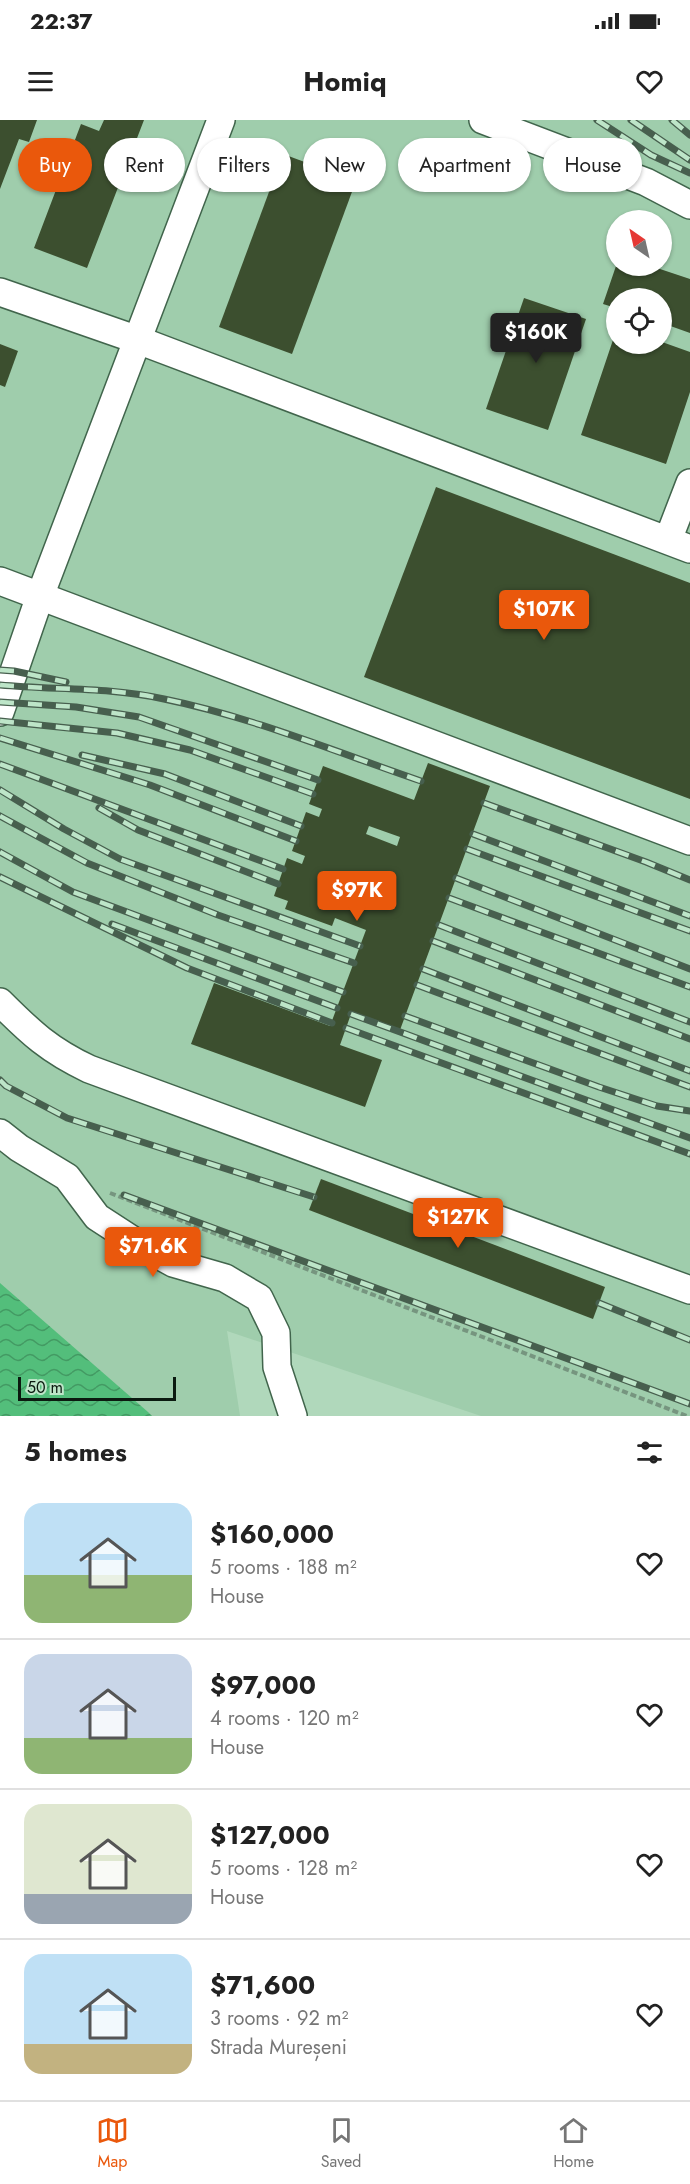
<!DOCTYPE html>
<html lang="en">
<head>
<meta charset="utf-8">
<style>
	body { margin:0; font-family:Jost,sans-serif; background:#f6f6f6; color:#222; height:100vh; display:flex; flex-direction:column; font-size:22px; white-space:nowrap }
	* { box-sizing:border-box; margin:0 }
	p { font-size:20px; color:#767676 }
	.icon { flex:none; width:33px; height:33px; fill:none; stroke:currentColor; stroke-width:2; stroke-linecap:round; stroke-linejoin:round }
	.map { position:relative; height:1296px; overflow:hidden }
	.drawer { display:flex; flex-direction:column; background:#fff; flex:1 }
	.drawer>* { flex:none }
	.guide { position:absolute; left:18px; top:18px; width:654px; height:54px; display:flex; gap:12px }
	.needle { width:39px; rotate:326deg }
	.controls { position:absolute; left:606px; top:90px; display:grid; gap:12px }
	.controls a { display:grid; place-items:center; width:66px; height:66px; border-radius:50%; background:#fff; box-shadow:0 2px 4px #0004; font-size:30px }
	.scale { position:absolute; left:18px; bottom:15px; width:158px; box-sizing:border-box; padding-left:6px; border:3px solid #0b1a10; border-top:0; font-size:16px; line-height:21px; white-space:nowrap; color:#0b1a10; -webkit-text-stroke:4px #bde5c8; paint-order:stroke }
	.price { position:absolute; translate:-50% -51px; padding:0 14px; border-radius:6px; background:#ea580c; color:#fff; font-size:20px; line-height:39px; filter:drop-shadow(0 2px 3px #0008) }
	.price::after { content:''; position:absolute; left:50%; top:36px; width:18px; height:14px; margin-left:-9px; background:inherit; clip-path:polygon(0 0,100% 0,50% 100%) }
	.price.selected { background:#222; color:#fff }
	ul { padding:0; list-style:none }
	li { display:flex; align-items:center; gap:18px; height:150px; padding:0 24px }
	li+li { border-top:2px solid #e0e0e0 }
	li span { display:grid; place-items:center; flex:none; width:168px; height:120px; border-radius:18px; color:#555 }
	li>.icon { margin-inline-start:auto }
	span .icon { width:72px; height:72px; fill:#fffc; stroke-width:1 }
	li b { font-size:26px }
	h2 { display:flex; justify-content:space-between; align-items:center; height:72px; padding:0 24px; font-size:26px }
	.pill { padding:0 21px; border-radius:27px; background:#fff; box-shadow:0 2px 4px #0004; font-size:21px; line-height:54px }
	.pill.selected { background:#ea580c; color:#fff }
	.status { display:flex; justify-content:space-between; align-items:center; height:42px; padding:0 30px; background:#fff; direction:ltr }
	.status svg { height:16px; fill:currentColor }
	header { display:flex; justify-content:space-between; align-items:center; height:78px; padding:0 24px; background:#fff; font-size:27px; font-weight:700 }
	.tabs { display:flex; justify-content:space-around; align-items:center; height:84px; border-top:2px solid #e0e0e0; background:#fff; font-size:16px; color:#767676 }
	.tabs a { display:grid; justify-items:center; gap:3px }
	.tabs .selected { color:#ea580c }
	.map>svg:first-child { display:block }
</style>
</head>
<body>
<div class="status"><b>22:37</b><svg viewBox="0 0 49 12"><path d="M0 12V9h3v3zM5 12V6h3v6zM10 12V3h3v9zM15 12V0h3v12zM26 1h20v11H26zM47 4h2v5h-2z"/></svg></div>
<header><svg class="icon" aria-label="menu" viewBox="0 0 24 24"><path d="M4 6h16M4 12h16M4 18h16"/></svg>Homiq<svg class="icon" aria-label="heart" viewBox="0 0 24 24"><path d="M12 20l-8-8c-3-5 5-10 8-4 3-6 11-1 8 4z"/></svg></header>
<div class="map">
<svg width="690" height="1296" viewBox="0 0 690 1296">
	<defs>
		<pattern id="water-waves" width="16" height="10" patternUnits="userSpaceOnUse" patternTransform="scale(1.5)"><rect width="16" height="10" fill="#53be7b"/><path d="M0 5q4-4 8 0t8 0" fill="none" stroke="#439a63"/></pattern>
	</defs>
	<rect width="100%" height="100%" fill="#b0d8bb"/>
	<path fill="#9fcdac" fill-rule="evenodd" d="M0,0H690V1296H481L227,1211L240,1296H0ZM616,100H662V146H616ZM616,178H662V224H616Z"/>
	<polygon fill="url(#water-waves)" points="0,1163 148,1292 152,1296 0,1296"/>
	<g fill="#3c4f2f" fill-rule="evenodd">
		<polygon points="0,0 37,0 29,22 19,19 0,69"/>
		<polygon points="104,0 144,0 87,148 34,128 81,4 99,11"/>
		<polygon points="283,34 356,61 292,234 219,207"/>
		<polygon points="616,146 651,146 690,159 690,213 662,203 662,178 616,178 616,188 603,184"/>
		<polygon points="524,178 586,199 548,310 486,289"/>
		<polygon points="616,211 616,224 662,222 690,232 690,272 666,344 581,315"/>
		<polygon points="0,224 18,231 5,267 0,265"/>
		<polygon points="436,367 690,463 690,679 364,557"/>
		<path d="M428,643L490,666L400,910L352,892L351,894L340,925L382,940L365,987L191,924L214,863L330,906L366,810L335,798L332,806L285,789L288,781L274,776L287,738L302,744L305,736L292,731L306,692L319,697L322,689L309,684L323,646L414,680ZM369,706L400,717L397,726L366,714ZM352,753L383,764L380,772L349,761Z"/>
		<polygon points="321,1059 605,1167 593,1199 309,1090"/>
	</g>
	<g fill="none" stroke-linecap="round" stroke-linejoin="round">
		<defs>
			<g id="minor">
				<polyline points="483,0 646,62 690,85"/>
				<polyline points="0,172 138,220 690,429"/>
				<polyline points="668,420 690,363"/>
				<polyline points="0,461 690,721"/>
				<polyline points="0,592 40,476 221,0"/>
				<path d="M0,882C31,913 49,930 89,949L690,1170"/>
				<polyline points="0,1013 19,1028 67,1057 97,1097 137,1123 173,1143 225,1158 259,1178 276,1213 277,1247 293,1296"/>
			</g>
		</defs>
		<use href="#minor" stroke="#41654c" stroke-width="30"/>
		<polyline stroke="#76957f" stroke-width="4" stroke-dasharray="6 3" stroke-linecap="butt" points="110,1073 687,1296"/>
		<use href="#minor" stroke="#fff" stroke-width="27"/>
		<defs>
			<g id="rail">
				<polyline points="597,0 651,35 690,53"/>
				<polyline points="631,0 690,40"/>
				<polyline points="672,0 690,15"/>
				<polyline points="0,550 14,551 66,562"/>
				<path d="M0,565C55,570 110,567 164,579C252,597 336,632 421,661"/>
				<polyline points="0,582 76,587 139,597 318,660"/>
				<polyline points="0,601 117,613 190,630 313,674"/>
				<polyline points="0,618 150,665 296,721"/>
				<polyline points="82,635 165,654 301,706"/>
				<polyline points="0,644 283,749"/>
				<polyline points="0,670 64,709 120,739 360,826"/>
				<polyline points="484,683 646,742 690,760"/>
				<polyline points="99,688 138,710 278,764"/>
				<polyline points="0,696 87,743 218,795 354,843"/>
				<polyline points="473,714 690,796"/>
				<polyline points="467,729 690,811"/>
				<polyline points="0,732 73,772 343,872"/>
				<polyline points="0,757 187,848 332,903"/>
				<polyline points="456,758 690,849"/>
				<polyline points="449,778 690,867"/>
				<polyline points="112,804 337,888"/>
				<polyline points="439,805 690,902"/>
				<polyline points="433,821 690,919"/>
				<polyline points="423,849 690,951"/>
				<polyline points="417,865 690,967"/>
				<polyline points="351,894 690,1018"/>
				<polyline points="405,896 599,967 657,986 690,991"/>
				<polyline points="346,908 690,1034"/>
				<polyline points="0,960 6,966 67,998 314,1077"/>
				<polyline points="124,1075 690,1284"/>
				<polyline points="599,1183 690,1220"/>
			</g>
		</defs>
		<use href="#rail" stroke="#475f4e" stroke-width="7"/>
		<use href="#rail" stroke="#bde5c8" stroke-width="4.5" stroke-dasharray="14" stroke-linecap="butt"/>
	</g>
</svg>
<div class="controls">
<a><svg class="needle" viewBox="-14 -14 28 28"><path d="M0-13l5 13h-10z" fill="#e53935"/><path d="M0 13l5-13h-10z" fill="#767676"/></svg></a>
<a><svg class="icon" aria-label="locate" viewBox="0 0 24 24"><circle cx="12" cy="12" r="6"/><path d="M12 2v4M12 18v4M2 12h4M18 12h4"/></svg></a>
</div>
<div class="scale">50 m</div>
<b class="price selected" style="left:536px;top:244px">$160K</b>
<b class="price" style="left:544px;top:521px">$107K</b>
<b class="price" style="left:357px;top:802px">$97K</b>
<b class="price" style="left:458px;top:1129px">$127K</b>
<b class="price" style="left:153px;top:1158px">$71.6K</b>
<div class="guide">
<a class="pill selected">Buy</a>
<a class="pill">Rent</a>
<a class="pill">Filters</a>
<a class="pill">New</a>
<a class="pill">Apartment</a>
<a class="pill">House</a>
</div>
</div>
<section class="drawer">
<h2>5 homes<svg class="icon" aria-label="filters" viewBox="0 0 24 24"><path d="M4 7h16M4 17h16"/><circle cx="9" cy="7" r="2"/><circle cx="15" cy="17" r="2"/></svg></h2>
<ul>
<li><span style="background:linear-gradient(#bfe0f5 60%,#8fb573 0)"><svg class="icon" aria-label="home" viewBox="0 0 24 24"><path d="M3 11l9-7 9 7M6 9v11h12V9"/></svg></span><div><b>$160,000</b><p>5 rooms · 188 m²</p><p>House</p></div><svg class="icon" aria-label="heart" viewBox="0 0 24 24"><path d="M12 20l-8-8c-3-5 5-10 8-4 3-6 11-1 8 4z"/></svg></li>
<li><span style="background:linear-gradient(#c9d6e8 70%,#8fb573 0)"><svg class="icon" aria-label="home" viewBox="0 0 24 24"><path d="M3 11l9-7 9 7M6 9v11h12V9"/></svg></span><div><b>$97,000</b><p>4 rooms · 120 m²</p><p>House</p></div><svg class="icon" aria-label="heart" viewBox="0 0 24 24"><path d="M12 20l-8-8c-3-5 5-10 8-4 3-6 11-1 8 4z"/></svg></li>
<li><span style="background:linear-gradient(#dfe7d0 75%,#9aa5b1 0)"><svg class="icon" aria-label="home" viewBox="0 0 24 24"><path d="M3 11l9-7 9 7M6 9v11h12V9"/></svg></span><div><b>$127,000</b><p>5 rooms · 128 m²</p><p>House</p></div><svg class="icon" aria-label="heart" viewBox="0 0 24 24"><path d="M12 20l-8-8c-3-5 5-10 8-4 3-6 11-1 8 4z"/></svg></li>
<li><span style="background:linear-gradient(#bfe0f5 75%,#c2b280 0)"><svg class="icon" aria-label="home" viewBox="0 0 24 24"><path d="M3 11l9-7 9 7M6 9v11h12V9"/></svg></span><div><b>$71,600</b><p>3 rooms · 92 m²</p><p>Strada Mureșeni</p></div><svg class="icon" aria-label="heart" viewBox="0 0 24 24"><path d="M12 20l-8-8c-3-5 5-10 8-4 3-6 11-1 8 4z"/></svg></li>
</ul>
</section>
<nav class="tabs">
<a class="selected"><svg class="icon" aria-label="map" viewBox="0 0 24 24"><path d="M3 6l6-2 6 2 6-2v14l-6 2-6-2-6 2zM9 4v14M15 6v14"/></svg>Map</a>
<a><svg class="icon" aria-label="saved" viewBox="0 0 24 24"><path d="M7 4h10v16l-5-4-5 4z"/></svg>Saved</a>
<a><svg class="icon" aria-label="home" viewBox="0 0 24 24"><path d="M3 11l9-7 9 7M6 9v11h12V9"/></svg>Home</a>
</nav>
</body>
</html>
